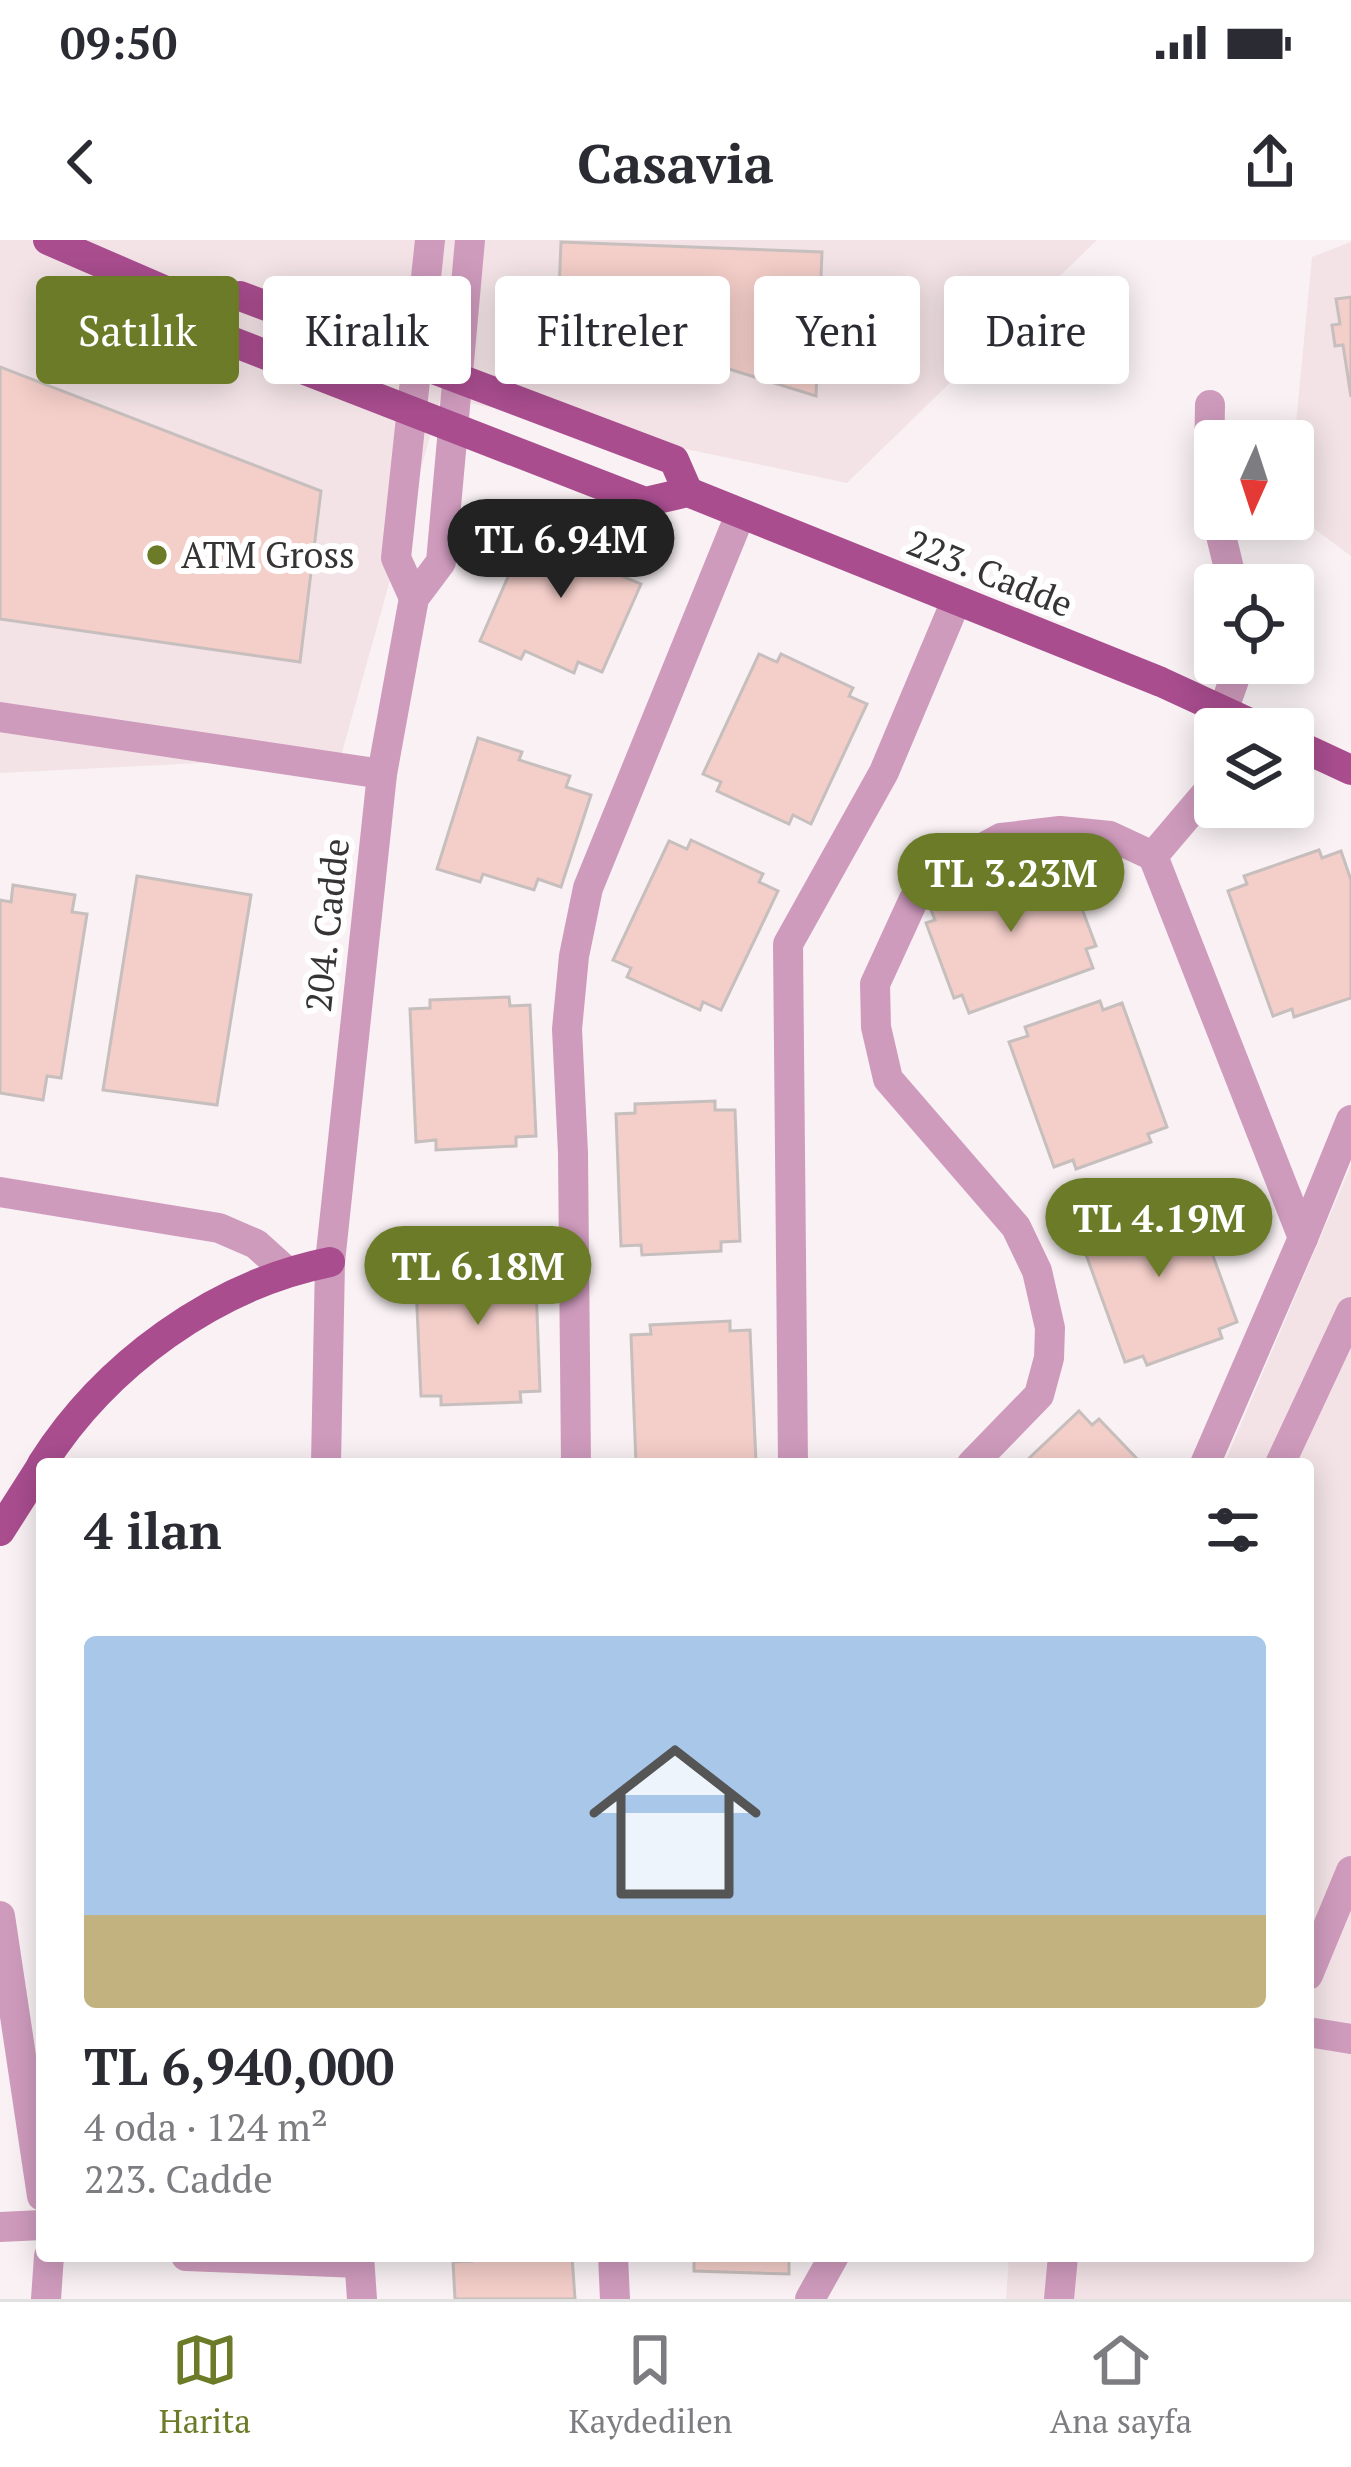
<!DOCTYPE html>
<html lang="tr">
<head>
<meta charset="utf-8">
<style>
	body { margin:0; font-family:"PT Serif",serif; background:#f2f2f3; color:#2b2b33; height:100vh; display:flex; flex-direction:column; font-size:45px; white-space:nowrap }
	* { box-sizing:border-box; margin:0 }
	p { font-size:39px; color:#7c7c81 }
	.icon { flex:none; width:66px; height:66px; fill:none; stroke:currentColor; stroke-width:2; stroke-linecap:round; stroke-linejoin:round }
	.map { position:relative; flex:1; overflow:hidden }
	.panel { position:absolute; left:36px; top:1218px; width:1278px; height:804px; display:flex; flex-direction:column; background:#fff; border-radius:12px; box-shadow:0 6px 30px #0003 }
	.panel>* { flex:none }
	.hud { position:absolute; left:36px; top:36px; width:1281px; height:108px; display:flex; gap:24px }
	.needle { width:78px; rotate:183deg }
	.buttons { position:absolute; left:1194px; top:180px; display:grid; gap:24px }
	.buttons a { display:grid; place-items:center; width:120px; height:120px; border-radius:12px; background:#fff; box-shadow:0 6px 30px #0003; font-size:60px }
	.price { position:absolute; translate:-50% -102px; padding:0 27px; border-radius:42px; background:#6c7b28; color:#fff; font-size:39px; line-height:78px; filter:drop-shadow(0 3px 6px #0008) }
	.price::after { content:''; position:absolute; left:50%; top:72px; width:36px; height:27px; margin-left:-18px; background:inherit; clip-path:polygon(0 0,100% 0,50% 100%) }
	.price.selected { background:#222; color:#fff }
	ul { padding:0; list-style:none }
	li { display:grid; align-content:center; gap:24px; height:636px; padding:0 48px }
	li span { display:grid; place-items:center; height:372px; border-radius:12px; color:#555 }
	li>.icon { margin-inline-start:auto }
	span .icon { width:216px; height:216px; fill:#fffc; stroke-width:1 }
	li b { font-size:51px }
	h2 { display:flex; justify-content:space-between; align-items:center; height:144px; padding:0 48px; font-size:51px }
	.pill { padding:0 42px; border-radius:12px; background:#fff; box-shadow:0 6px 30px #0003; font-size:42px; line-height:108px }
	.pill.selected { background:#6c7b28; color:#fff }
	.status { display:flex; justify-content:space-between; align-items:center; height:84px; padding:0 60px; background:#fff; direction:ltr }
	.status svg { height:33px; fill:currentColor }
	header { display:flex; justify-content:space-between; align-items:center; height:156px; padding:0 48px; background:#fff; font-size:54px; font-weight:800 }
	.tab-bar { display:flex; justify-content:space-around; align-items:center; height:168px; border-top:3px solid #e1e1e2; background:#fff; font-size:33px; color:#7c7c81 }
	.tab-bar a { display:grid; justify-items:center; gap:6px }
	.tab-bar .selected { color:#6c7b28 }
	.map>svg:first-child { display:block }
</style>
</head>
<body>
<div class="status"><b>09:50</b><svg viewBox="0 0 49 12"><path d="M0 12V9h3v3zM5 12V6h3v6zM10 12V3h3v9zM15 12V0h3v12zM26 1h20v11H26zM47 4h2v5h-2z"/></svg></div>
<header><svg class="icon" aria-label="back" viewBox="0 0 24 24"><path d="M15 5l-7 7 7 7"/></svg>Casavia<svg class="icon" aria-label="share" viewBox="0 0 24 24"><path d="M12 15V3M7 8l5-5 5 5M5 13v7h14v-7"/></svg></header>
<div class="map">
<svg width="1351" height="2059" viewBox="0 0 1351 2059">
	<rect width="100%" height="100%" fill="#f9f1f3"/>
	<g fill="#f3e3e6">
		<polygon points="0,0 1097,0 847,243 441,157 341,516 0,533"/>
		<polygon points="1351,2 1351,316 1293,273 1293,214 1312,17"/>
		<polygon points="1351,925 1351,2059 1006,2059 1009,2016 1308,2016 1308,1224 1224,1224"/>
	</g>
	<g fill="#f4cec9" stroke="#c7bfbe" stroke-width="3">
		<polygon points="561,2 822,12 816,156 558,76"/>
		<polygon points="1351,57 1351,157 1343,105 1335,106 1332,85 1340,84 1336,59"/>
		<polygon points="0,127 321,251 300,422 0,379"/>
		<polygon points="535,275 577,294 573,301 622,323 617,334 641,344 602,432 578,422 574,433 525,411 521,419 480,401"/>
		<polygon points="759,414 777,422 781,414 853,448 849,456 867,464 811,584 793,575 789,584 717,551 721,542 703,534"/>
		<polygon points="478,498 522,512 519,520 570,536 566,547 591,555 561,647 538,639 534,650 483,634 480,642 437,629"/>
		<polygon points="691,600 763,634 759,642 778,651 721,770 703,762 700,770 627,737 631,728 613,720 669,601 687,609"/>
		<polygon points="1319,610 1322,618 1341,611 1351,640 1351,758 1294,777 1292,769 1273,776 1228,651 1247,644 1244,636"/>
		<polygon points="1053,616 1059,635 1068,632 1096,706 1086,709 1093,728 969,773 962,755 954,758 926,683 935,680 928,662"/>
		<polygon points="137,636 251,655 217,865 103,850"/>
		<polygon points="13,645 75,655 72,672 87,674 61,838 47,836 43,860 0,853 0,660 11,662"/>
		<polygon points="509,757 510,766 530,765 536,896 516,897 516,906 436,910 436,900 416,902 410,769 430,768 430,760"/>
		<polygon points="1100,761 1103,770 1122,763 1167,887 1148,894 1151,902 1076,929 1073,920 1054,927 1009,802 1028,796 1025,787"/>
		<polygon points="715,861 715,870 735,870 740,1001 721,1002 721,1011 642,1015 641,1005 621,1006 616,874 635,873 635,864"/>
		<polygon points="1170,956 1174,965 1192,958 1237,1082 1219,1089 1222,1098 1147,1125 1143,1116 1125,1122 1080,998 1099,991 1095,983"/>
		<polygon points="514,1011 515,1021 535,1020 540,1151 520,1152 521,1162 441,1165 441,1156 421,1156 415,1024 435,1024 434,1015"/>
		<polygon points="730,1081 730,1091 750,1090 756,1222 636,1224 631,1095 651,1094 650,1085"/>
		<polygon points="1079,1171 1092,1185 1099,1179 1142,1224 1023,1224"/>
		<polygon points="472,2016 572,2016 575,2059 455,2059 453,2022 472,2021"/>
		<polygon points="694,2016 789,2016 789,2034 694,2031"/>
	</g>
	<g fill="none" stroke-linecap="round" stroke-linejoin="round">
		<g stroke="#cf9bbd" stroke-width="30">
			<polyline points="1210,165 1209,223 1215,271"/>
			<polyline points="1217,279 1233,345"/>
			<polyline points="414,358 396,318 430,0"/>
			<polyline points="1223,471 1240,423"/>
			<polyline points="0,477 382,534"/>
			<polyline points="1215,543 1153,616 1303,998 1351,880"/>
			<polyline points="0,952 219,988 256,1004 286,1031"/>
			<polyline points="326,1224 330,1022 382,534 414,358 441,322 470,0"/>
			<polyline points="576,1224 573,913 567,789 574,716 588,648 740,275"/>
			<polyline points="793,1224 788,704 884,532 956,361"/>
			<polyline points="972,1224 1039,1155 1049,1118 1050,1088 1037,1031 1016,987 888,839 876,787 875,744 914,659 944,629 1001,598 1060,591 1110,596 1153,616"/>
			<polyline points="1205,1224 1303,998"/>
			<polyline points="1280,1224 1351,1072"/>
			<polyline points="0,1676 42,1956"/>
			<polyline points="1308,1735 1351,1631"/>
			<polyline points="1308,1792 1351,1799"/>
			<polyline points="0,1987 42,1985"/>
			<polyline points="186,2016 359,2023"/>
			<polyline points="359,2016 362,2059"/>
			<polyline points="613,2016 615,2059"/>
			<polyline points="46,2059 49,2016"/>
			<polyline points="810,2059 834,2016"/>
			<polyline points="1059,2059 1063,2016"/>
		</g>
		<g stroke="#a94d8f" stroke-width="30">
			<polyline points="48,0 196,64 228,100 645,262 688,252 1161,442 1263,489"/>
			<polyline points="196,64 240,56 674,220 688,252"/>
			<polyline points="1293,503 1351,530"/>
			<path d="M42,1224C105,1125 214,1045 330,1022"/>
			<polyline points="0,1291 42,1225"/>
		</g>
	</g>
	<circle fill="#6c7b28" stroke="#fff" stroke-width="4.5" cx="157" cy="315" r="12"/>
	<g text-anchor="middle" stroke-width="12" stroke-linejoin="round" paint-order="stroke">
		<g font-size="36" fill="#373435" stroke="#fff" text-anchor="start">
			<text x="181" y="328">ATM Gross</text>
		</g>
		<g font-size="36" fill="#373435" stroke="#fff">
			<text transform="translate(990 333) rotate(22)" y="13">223. Cadde</text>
			<text transform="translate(327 685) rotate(-84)" y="13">204. Cadde</text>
		</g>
	</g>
</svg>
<div class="buttons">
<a><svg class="needle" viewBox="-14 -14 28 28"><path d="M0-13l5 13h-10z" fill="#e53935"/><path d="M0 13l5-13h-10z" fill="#7c7c81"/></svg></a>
<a><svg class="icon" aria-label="locate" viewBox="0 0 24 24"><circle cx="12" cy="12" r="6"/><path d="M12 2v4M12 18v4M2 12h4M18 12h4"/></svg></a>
<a><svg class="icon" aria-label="layers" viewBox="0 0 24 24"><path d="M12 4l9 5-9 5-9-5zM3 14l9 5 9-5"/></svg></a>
</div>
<b class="price selected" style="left:561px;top:361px">TL 6.94M</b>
<b class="price" style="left:1011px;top:695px">TL 3.23M</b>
<b class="price" style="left:1159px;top:1040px">TL 4.19M</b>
<b class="price" style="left:478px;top:1088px">TL 6.18M</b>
<div class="hud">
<a class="pill selected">Satılık</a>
<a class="pill">Kiralık</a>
<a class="pill">Filtreler</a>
<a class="pill">Yeni</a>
<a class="pill">Daire</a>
</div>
<section class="panel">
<h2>4 ilan<svg class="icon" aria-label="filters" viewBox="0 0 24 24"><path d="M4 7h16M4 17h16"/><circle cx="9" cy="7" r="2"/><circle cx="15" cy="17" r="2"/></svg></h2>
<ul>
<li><span style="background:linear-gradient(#a9c7e8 75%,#c2b280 0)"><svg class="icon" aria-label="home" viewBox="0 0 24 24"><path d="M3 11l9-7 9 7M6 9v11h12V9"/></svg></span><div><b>TL 6,940,000</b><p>4 oda · 124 m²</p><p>223. Cadde</p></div></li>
</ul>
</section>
</div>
<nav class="tab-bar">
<a class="selected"><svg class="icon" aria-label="map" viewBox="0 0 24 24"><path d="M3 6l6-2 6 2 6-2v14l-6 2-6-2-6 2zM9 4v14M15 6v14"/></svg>Harita</a>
<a><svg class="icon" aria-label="saved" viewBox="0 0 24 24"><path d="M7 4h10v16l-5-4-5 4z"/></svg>Kaydedilen</a>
<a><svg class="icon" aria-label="home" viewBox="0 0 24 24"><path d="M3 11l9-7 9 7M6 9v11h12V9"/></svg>Ana sayfa</a>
</nav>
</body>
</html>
